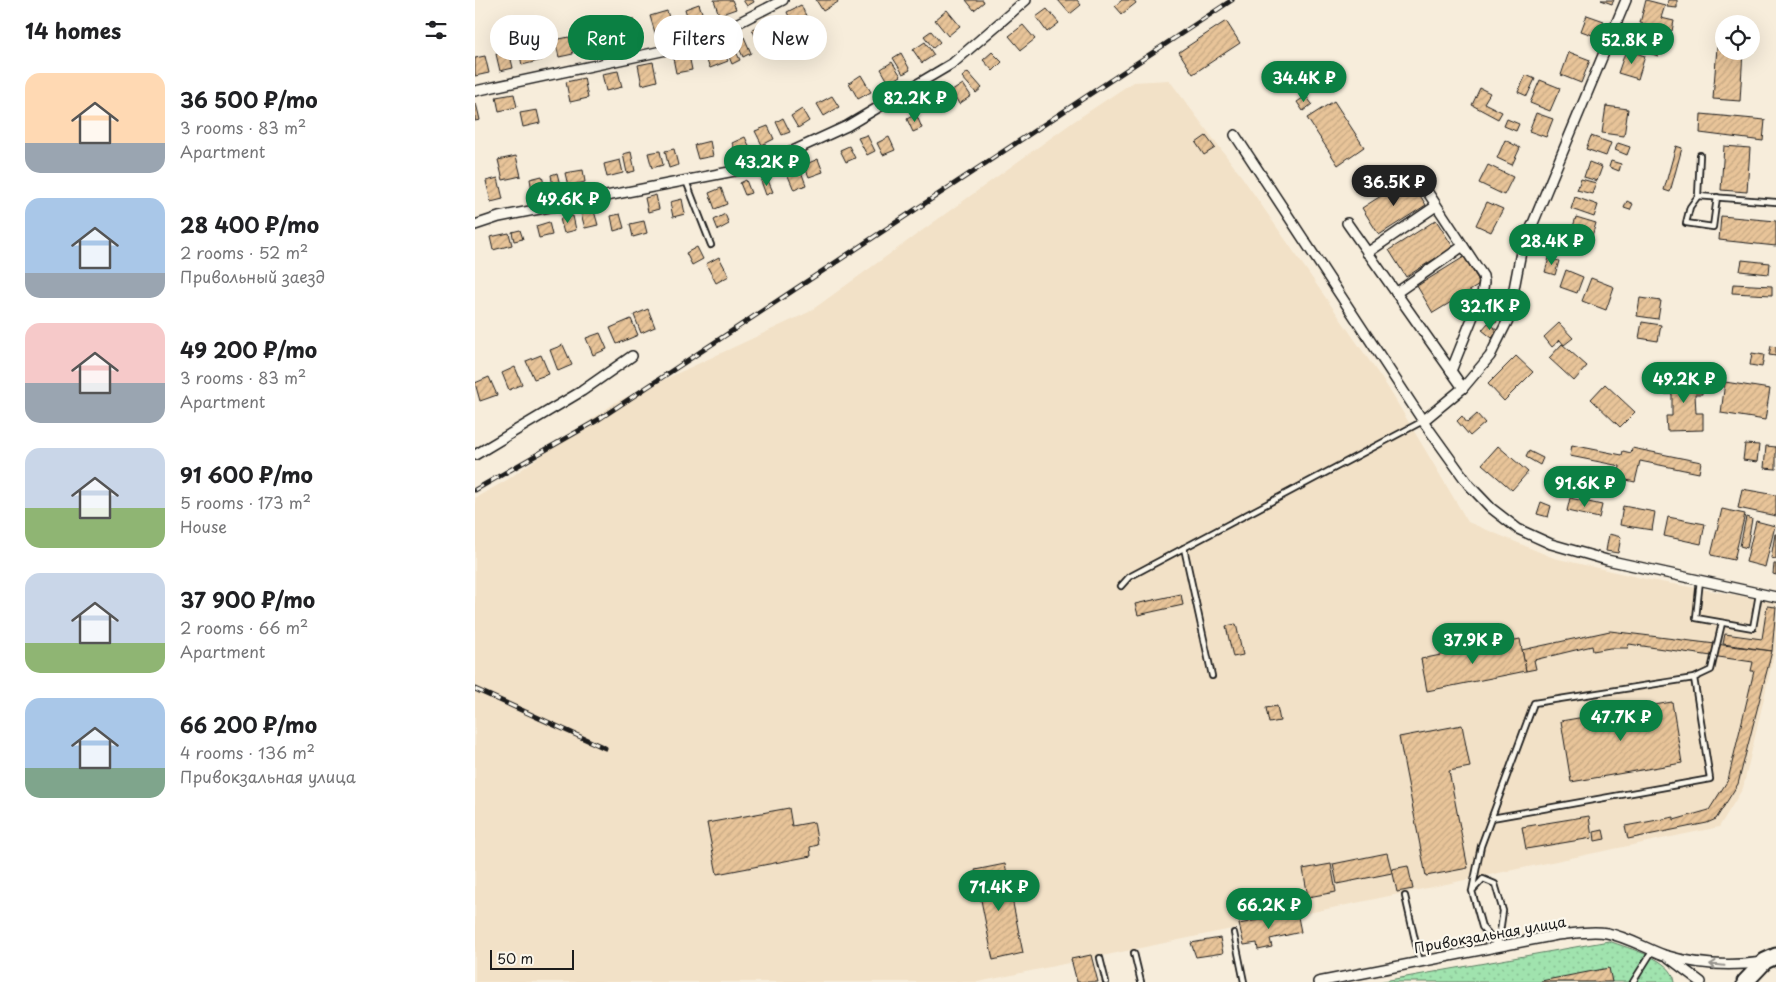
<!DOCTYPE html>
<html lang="en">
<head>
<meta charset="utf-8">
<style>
	body { margin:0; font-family:"Playpen Sans",sans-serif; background:#f2f2f2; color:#202124; height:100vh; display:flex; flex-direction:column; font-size:19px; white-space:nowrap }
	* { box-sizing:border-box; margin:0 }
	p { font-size:16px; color:#757577 }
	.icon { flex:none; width:28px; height:28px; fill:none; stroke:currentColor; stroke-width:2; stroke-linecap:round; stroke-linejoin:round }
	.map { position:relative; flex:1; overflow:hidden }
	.panel { display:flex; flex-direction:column; background:#fff; width:475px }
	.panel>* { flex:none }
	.hud { position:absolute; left:15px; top:15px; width:475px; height:45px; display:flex; gap:10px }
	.tools { position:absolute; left:1240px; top:15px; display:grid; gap:10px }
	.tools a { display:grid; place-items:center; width:45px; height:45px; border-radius:50%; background:#fff; box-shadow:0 5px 20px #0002; font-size:25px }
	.scale { position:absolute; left:15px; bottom:12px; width:84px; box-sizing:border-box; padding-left:5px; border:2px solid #1c1c1c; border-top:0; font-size:14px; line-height:18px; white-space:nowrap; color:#1c1c1c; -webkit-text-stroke:4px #fbf7ec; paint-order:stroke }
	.price { position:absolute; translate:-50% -42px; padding:0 11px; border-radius:18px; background:#0b8043; color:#fff; font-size:16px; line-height:32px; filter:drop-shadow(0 1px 2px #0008) }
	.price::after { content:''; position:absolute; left:50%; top:30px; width:15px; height:11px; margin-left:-8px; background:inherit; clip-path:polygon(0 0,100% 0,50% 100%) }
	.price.current { background:#222; color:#fff }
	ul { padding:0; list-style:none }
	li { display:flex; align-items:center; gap:15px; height:125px; padding:0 25px }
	li span { display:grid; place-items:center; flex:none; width:140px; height:100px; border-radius:15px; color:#555 }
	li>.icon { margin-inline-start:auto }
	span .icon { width:60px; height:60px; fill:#fffc; stroke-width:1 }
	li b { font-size:21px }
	h2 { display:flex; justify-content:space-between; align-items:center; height:60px; padding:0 25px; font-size:21px }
	.tag { padding:0 18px; border-radius:22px; background:#fff; box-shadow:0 5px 20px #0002; font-size:18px; line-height:45px }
	.tag.current { background:#0b8043; color:#fff }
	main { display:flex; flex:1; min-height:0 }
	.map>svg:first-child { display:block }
</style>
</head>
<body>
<main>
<section class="panel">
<h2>14 homes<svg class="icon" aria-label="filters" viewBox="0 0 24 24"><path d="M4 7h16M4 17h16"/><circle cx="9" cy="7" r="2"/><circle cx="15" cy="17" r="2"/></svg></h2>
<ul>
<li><span style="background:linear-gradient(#ffd9b3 70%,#9aa5b1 0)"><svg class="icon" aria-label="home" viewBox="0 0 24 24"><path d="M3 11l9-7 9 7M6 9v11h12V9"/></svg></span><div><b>36 500 ₽/mo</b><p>3 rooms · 83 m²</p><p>Apartment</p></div></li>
<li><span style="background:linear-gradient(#a9c7e8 75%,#9aa5b1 0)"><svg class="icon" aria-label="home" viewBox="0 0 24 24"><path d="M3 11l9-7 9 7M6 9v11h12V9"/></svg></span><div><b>28 400 ₽/mo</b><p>2 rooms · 52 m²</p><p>Привольный заезд</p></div></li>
<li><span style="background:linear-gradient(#f6c9c9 60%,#9aa5b1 0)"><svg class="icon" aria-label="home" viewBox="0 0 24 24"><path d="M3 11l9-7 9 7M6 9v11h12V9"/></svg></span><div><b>49 200 ₽/mo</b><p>3 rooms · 83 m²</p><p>Apartment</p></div></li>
<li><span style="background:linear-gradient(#c9d6e8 60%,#8fb573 0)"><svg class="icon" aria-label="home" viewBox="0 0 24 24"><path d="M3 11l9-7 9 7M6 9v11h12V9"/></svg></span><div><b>91 600 ₽/mo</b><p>5 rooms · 173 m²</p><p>House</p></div></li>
<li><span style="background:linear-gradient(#c9d6e8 70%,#8fb573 0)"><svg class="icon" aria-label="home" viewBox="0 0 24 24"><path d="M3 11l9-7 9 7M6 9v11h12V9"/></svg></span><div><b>37 900 ₽/mo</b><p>2 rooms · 66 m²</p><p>Apartment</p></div></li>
<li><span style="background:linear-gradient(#a9c7e8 70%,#7fa58c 0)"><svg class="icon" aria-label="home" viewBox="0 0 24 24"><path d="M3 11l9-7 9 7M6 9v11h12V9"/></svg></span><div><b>66 200 ₽/mo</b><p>4 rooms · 136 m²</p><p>Привокзальная улица</p></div></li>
</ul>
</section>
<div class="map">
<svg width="1301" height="982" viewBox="0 0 1301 982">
	<defs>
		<pattern id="park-dots" width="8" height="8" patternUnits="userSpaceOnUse" patternTransform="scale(1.25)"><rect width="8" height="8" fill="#a0e3ae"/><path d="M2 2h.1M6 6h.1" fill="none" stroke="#89c295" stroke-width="1.8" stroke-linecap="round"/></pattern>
		<pattern id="building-hatch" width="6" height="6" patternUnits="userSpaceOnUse" patternTransform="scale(1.25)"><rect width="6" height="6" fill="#e8c499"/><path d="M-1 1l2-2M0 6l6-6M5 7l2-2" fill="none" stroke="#c6a883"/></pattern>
	</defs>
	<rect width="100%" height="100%" fill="#f7eddb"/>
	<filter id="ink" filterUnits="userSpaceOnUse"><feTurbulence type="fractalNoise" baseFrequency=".02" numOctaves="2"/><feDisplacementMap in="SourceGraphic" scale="10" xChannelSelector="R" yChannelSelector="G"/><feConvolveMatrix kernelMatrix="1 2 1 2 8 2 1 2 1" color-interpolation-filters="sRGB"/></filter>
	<g filter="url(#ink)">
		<polygon fill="#f2e1c7" points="694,80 767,177 914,389 993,522 1079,558 1175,580 1301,602 1301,646 1268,788 1244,827 503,982 0,982 0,498 32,480 141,402 334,312 598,122 658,82"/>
		<path fill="url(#park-dots)" stroke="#5e8065" d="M1134,941C1154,949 1197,958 1200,982H903Z"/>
		<g fill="url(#building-hatch)" stroke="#1c1c1c">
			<polygon points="239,0 257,0 261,9 244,15"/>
			<polygon points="268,0 278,0 279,2 272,6"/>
			<polygon points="341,0 362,0 363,2 348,11"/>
			<polygon points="491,0 508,0 509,2 499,10"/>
			<polygon points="583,0 602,0 606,5 595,14"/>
			<polygon points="647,0 659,0 661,3 647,14 640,6"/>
			<polygon points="1126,0 1139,0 1137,4"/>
			<polygon points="1171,0 1190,5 1186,18 1199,21 1197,31 1165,23"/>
			<polygon points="1193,0 1202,0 1202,8 1192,7"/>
			<polygon points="224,4 230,21 215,26 210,9"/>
			<polygon points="326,5 333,20 318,26 312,12"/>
			<polygon points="572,9 584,23 572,32 561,17"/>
			<polygon points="472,10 485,26 473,36 460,20"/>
			<polygon points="192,11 198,30 181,36 175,16"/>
			<polygon points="1112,15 1129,21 1123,37 1106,31"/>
			<polygon points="304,18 312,34 303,38 296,22"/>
			<polygon points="158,19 163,40 148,44 142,23"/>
			<polygon points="751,21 765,43 718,74 704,52"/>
			<polygon points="292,22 299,39 285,46 277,29"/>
			<polygon points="548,25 560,39 546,50 534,36"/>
			<polygon points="127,28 131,46 116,50 111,32"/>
			<polygon points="1167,30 1189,37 1183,56 1174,53 1176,46 1163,42"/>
			<polygon points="456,31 465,42 458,48 449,36"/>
			<polygon points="94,37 98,54 84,57 80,40"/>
			<polygon points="269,37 276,53 268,57 261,41"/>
			<polygon points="256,41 265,60 257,64 249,45"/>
			<polygon points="244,42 253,61 235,68 227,50"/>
			<polygon points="450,42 459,55 447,63 438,50"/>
			<polygon points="64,46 67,60 47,65 44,51"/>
			<polygon points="1242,47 1249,48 1249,51 1268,51 1265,101 1238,99"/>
			<polygon points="1151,50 1170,56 1163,79 1143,73"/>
			<polygon points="34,51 38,68 25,71 21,54"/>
			<polygon points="517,52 527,62 518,71 508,60"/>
			<polygon points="1094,52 1115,60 1106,83 1086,75"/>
			<polygon points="426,53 435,70 428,74 418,58"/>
			<polygon points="214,55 217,70 201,73 198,58"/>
			<polygon points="10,56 14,73 0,76 0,58"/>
			<polygon points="178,62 182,81 167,85 163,65"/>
			<polygon points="417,62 426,76 414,83 406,69"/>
			<polygon points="143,71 147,87 131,91 127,74"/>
			<polygon points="493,72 507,88 501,93 487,77"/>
			<polygon points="386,75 396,92 383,99 374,83"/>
			<polygon points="1051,75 1060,79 1052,96 1043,92"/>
			<polygon points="109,78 113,98 95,102 91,82"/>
			<polygon points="1065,80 1085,88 1075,111 1055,103"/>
			<polygon points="488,84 496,96 484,104 477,91"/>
			<polygon points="1005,88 1015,93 1009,103 1027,112 1023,119 997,105"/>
			<polygon points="39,94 42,107 24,111 21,97"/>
			<polygon points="357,96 364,107 349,116 342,104"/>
			<polygon points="831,96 837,104 828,111 822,102"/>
			<polygon points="859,101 889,147 863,165 832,118"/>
			<polygon points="1,103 5,120 0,121 0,104"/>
			<polygon points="1131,106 1153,109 1149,136 1127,133"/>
			<polygon points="327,109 334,121 323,128 316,116"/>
			<polygon points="62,110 65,123 48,127 45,113"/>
			<polygon points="1061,113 1078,119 1071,137 1054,131"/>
			<polygon points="441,114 447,128 438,132 432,119"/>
			<polygon points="1226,114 1290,120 1288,141 1225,133"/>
			<polygon points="308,118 315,132 307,135 301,122"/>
			<polygon points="1032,119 1044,124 1041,131 1029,126"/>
			<polygon points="293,126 299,139 287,145 280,131"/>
			<polygon points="392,135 400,151 392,155 383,138"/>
			<polygon points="731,136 740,148 729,155 721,143"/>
			<polygon points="1116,136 1136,143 1131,156 1111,149"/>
			<polygon points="270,137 276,150 263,156 257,143"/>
			<polygon points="414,137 420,150 408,155 402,143"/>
			<polygon points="1030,140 1045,148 1037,165 1022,158"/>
			<polygon points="235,141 238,156 223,159 219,145"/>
			<polygon points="1143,143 1155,147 1152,155 1140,150"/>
			<polygon points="374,146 380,158 371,162 365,150"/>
			<polygon points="1201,146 1207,148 1195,192 1189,190"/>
			<polygon points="1249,146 1275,148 1272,192 1246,190"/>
			<polygon points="199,149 203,165 194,168 190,151"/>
			<polygon points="185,151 188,165 177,168 173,153"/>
			<polygon points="156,152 160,171 152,173 148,154"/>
			<polygon points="41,156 46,176 28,180 23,160"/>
			<polygon points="343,159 348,172 334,177 329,165"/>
			<polygon points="145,160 148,173 132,177 129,164"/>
			<polygon points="1136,161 1146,164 1144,171 1134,167"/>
			<polygon points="1114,162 1127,167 1122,181 1109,177"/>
			<polygon points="1013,165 1038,177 1029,195 1004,183"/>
			<polygon points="324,166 331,185 319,190 311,171"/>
			<polygon points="108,170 110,182 93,186 90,173"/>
			<polygon points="82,173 85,185 78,187 76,175"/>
			<polygon points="67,176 70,188 57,191 55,179"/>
			<polygon points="23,178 28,199 16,202 11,181"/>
			<polygon points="292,178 298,192 291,195 286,181"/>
			<polygon points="934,178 951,205 904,235 887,208"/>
			<polygon points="1106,179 1121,183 1117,194 1102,190"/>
			<polygon points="271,180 276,193 270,195 265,183"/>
			<polygon points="246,188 252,204 240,209 234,193"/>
			<polygon points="181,195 184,209 173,212 170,198"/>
			<polygon points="1100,197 1123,205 1119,217 1096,209"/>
			<polygon points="207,199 210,214 198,217 195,202"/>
			<polygon points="1152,201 1158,204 1155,210 1149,208"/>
			<polygon points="1012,202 1028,209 1016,232 1001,225"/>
			<polygon points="119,211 123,225 110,228 106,214"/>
			<polygon points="145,214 149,228 139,231 136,216"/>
			<polygon points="250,214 254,224 243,230 239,220"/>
			<polygon points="98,216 101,230 89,233 85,219"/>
			<polygon points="1246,216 1301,221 1301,246 1244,240"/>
			<polygon points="1101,217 1121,223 1117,236 1097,230"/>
			<polygon points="961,220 978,247 931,277 914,250"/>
			<polygon points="169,221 172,233 158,237 155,224"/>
			<polygon points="74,222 77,235 64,238 61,226"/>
			<polygon points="1082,228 1100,235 1092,255 1074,248"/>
			<polygon points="45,230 48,239 39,241 37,232"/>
			<polygon points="34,233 37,245 18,250 15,237"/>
			<polygon points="222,247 228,259 217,265 211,253"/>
			<polygon points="244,257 254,276 241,283 231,264"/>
			<polygon points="989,257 1006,284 958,313 942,286"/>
			<polygon points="1074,258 1084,261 1080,275 1070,272"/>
			<polygon points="1267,260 1295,263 1294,274 1265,271"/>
			<polygon points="1091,270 1108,277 1102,293 1085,287"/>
			<polygon points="1116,278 1139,287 1131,310 1107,301"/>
			<polygon points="1258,284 1297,286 1297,295 1257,293"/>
			<polygon points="1165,298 1186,301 1183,319 1162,316"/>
			<polygon points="1019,301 1029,306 1021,323 1011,318"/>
			<polygon points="173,309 180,327 166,333 159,315"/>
			<polygon points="156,319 163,335 142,344 135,328"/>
			<polygon points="1167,322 1186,325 1183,341 1164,338"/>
			<polygon points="1013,323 1023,331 1017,338 1007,330"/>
			<polygon points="1084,323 1098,338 1089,345 1085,340 1077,347 1069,337"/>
			<polygon points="125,333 132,349 118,355 111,338"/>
			<polygon points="1087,344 1112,366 1099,381 1074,358"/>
			<polygon points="88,345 97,365 83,371 75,350"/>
			<polygon points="1296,346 1301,347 1301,356 1294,355"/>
			<polygon points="1277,353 1289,355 1287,367 1275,365"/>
			<polygon points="66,355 74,374 59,379 51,361"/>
			<polygon points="1041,356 1058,372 1029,401 1013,384"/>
			<polygon points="40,367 47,384 34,390 27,373"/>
			<polygon points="14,377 22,395 5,401 0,383"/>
			<polygon points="1227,378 1227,394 1220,394 1221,413 1228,413 1228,430 1192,431 1191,416 1197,416 1197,394 1190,394 1189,379"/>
			<polygon points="1250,382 1295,389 1290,420 1246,413"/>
			<polygon points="1130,384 1160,412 1145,427 1116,399"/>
			<polygon points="1002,414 1010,423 995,436 982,421 987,416 992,423"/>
			<polygon points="1270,444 1284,445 1282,462 1268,460"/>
			<polygon points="1097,445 1147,455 1148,451 1156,453 1157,448 1226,462 1224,473 1165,461 1160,482 1143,478 1145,466 1095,456"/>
			<polygon points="1023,446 1053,472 1037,490 1007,464"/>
			<polygon points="1291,446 1301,447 1301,469 1289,468"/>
			<polygon points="1054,451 1068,458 1065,465 1051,457"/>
			<polygon points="1267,489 1301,495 1301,516 1263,508"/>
			<polygon points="1095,498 1127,505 1124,518 1092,511"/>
			<polygon points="1066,502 1076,506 1073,517 1062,514"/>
			<polygon points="1148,506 1180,512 1177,530 1145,525"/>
			<polygon points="1247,509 1270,514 1259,560 1236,555"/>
			<polygon points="1193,517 1230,524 1226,544 1189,536"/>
			<polygon points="1271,517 1277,519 1272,548 1265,546"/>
			<polygon points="1281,521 1300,526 1290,567 1271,562"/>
			<polygon points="1134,534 1146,537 1143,553 1131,551"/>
			<polygon points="1300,534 1301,534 1301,559 1296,558"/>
			<polygon points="1299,564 1301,564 1301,575 1298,574"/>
			<polygon points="706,594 708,605 663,615 660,604"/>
			<polygon points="1292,606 1301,607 1297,651 1248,644 1250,634 1287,639"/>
			<polygon points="761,624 768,655 758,657 751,626"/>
			<polygon points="1135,631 1297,651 1263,784 1241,819 1232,823 1153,839 1150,826 1199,817 1199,820 1234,810 1253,780 1279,671 1276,671 1278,662 1154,644 1153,648 1135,648 1118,651 1117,646 1059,660 1061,669 1051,671 1047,650"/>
			<polygon points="1045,639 1051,671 952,691 946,659"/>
			<polygon points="1197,702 1207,763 1096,782 1086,721"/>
			<polygon points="802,706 805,721 794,723 791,708"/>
			<polygon points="987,725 995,767 974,771 993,868 951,876 924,737"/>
			<polygon points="314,808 317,826 339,822 343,845 335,847 336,856 242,874 232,823"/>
			<polygon points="1114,816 1117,838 1051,849 1047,827"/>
			<polygon points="1128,830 1130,839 1120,841 1119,832"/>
			<polygon points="912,853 917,873 862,884 858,864"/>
			<polygon points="530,864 548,953 518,960 500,870"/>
			<polygon points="856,864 861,892 833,897 828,869"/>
			<polygon points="933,866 938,889 922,892 917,869"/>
			<polygon points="822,912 826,932 795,939 797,947 783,950 782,943 769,945 764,924"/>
			<polygon points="745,938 748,953 721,957 716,943"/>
			<polygon points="616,955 623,982 602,982 596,959"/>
			<polygon points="1134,968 1137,982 1066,982 1066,981"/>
		</g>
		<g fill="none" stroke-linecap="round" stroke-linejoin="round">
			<defs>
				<g id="service">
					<polyline points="1225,155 1223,196 1301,202"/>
					<polyline points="211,181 236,245"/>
					<polyline points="1223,196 1215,207 1211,223 1238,227 1242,197"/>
					<polyline points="709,548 737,676"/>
					<polyline points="1225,580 1221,618 1278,628 1284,594"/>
					<polyline points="646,586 654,577 948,421"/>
					<polyline points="1219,678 1236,670 1247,623"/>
					<polyline points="997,891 1008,879 1020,884 1028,911 1023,946 1007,927 997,891 1006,846 1059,703 1219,678 1235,779 1017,818"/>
					<polyline points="930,896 945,962"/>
					<polyline points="759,933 769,982"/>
					<polyline points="659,953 666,982"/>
					<polyline points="625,958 631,982"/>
					<polyline points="1158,982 1178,950"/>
				</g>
				<g id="minor">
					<polyline points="0,91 201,48 257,26 308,0"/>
					<polyline points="760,135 948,421 994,485 1016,508 1043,529 1076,544 1132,560 1301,597"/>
					<polyline points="946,182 1008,276 1009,282 1007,294 976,371"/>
					<polyline points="872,223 988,388"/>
					<polyline points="0,225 24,217 285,166 372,126 478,63 551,0"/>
					<polyline points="892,253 961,206"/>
					<polyline points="921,293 988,246"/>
					<polyline points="948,421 988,388 1015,356 1033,320 1046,252 1151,0"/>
					<polyline points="0,455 107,391 157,356"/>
					<polyline points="1194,958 1226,982"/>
					<path d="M843,982L1082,935C1098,934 1116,930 1132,933C1152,937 1170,948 1189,955C1222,965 1254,967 1288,962"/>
				</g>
				<polyline id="primary" points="1270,982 1290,961 1301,956"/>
			</defs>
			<use href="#service" stroke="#1c1c1c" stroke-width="8"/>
			<use href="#minor" stroke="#1c1c1c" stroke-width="12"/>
			<use href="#primary" stroke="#1c1c1c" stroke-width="19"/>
			<use href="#service" stroke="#fbf7ec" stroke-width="4.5"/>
			<use href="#minor" stroke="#fbf7ec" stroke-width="9"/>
			<use href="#primary" stroke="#fbf7ec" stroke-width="15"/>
			<defs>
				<g id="rail">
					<polyline points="0,490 121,421 757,0"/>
					<polyline points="0,689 130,748"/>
				</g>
			</defs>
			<use href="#rail" stroke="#1c1c1c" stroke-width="5"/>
			<use href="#rail" stroke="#fbf7ec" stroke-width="3" stroke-dasharray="9" stroke-linecap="butt"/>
		</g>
		<defs><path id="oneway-shaft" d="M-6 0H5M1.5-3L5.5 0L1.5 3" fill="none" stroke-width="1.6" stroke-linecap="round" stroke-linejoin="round" transform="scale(1.25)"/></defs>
		<use stroke="#97948e" href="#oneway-shaft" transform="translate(1242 965) rotate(-174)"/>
	</g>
	<g text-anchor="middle" stroke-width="4.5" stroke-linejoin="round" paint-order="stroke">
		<g font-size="14" fill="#1c1c1c" stroke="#fbf7ec">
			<text transform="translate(1015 935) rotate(-10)" y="5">Привокзальная улица</text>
		</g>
	</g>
</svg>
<div class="tools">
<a><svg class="icon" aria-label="locate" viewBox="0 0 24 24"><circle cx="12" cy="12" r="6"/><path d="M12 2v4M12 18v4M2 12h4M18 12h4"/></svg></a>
</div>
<div class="scale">50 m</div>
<b class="price" style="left:1157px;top:65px">52.8K ₽</b>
<b class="price" style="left:829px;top:103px">34.4K ₽</b>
<b class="price" style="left:440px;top:123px">82.2K ₽</b>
<b class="price" style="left:292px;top:187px">43.2K ₽</b>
<b class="price current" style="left:919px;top:207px">36.5K ₽</b>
<b class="price" style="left:93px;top:224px">49.6K ₽</b>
<b class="price" style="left:1077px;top:266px">28.4K ₽</b>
<b class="price" style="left:1015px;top:331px">32.1K ₽</b>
<b class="price" style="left:1209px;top:404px">49.2K ₽</b>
<b class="price" style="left:1110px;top:508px">91.6K ₽</b>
<b class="price" style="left:998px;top:665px">37.9K ₽</b>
<b class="price" style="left:1146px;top:742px">47.7K ₽</b>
<b class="price" style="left:524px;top:912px">71.4K ₽</b>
<b class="price" style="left:794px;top:930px">66.2K ₽</b>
<div class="hud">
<a class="tag">Buy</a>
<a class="tag current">Rent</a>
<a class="tag">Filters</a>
<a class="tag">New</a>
</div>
</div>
</main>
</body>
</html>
